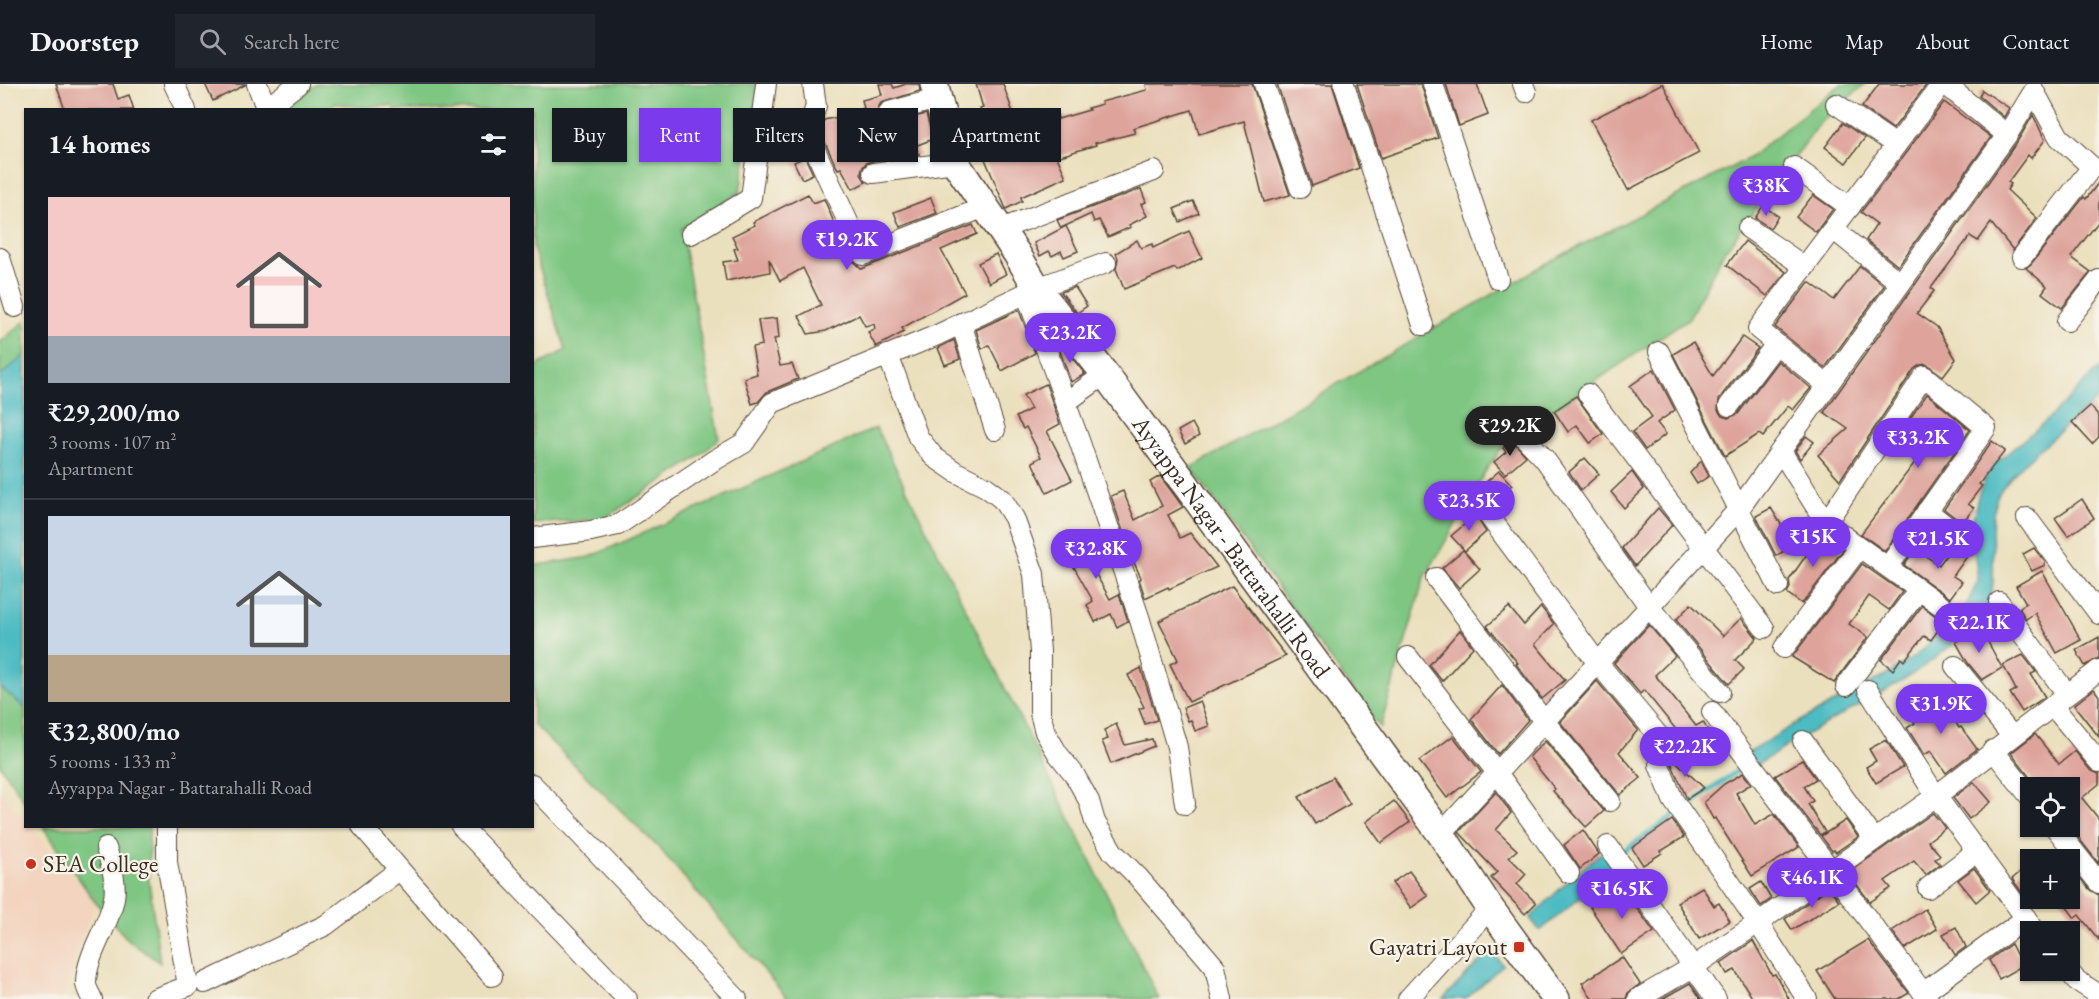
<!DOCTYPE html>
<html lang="en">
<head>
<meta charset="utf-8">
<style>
	body { margin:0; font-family:"EB Garamond",serif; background:#20242c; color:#f1f3f6; height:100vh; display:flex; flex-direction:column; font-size:22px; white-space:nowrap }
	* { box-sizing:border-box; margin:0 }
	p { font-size:20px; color:#9ea1a6 }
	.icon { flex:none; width:33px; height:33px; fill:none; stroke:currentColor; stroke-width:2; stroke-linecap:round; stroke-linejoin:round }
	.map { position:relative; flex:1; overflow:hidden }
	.sheet { position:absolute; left:24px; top:24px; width:510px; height:720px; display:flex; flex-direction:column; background:#171b24; border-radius:0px; box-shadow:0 2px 4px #0004 }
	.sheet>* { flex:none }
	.banner { position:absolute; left:552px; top:24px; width:570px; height:54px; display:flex; gap:12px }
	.controls { position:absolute; left:2020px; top:693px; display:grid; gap:12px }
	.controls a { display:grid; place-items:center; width:60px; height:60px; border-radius:0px; background:#171b24; box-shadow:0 2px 4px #0004; font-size:30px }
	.price { position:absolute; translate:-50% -51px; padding:0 14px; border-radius:21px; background:#7c3aed; color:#fff; font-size:20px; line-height:39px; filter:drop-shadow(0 2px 3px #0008) }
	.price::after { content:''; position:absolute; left:50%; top:36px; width:18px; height:14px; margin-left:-9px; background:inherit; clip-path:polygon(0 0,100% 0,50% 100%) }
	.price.active { background:#222; color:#fff }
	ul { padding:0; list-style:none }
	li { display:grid; align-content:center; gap:12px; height:318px; padding:0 24px }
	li+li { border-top:2px solid #363941 }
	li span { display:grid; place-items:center; height:186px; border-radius:0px; color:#555 }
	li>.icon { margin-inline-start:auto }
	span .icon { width:108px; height:108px; fill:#fffc; stroke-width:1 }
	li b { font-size:26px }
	h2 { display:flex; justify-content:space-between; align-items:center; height:72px; padding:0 24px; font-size:26px }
	.pill { padding:0 21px; border-radius:0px; background:#171b24; box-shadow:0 2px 4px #0004; font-size:21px; line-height:54px }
	.pill.active { background:#7c3aed; color:#fff }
	header { display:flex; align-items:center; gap:36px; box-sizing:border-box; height:84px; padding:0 30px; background:#171b24; border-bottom:2px solid #363941 }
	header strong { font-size:28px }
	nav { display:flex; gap:33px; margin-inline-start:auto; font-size:21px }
	.search { width:420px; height:54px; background:#20242c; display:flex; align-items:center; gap:15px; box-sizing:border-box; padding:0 21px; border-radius:0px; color:#9ea1a6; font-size:22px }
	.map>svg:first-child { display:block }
</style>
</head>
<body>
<header>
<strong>Doorstep</strong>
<div class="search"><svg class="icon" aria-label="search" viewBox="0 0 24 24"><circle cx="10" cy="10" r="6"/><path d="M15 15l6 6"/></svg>Search here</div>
<nav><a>Home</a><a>Map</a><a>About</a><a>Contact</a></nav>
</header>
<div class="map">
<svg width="2099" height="915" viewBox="0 0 2099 915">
	<rect width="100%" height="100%" fill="#f7f3e8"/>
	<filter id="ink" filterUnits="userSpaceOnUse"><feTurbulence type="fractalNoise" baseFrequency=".0167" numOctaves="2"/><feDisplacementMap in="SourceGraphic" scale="12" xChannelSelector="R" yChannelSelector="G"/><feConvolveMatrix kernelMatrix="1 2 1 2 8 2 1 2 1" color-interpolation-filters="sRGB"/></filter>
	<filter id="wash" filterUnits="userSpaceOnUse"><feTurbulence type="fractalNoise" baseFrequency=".008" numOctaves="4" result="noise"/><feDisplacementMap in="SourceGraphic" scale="24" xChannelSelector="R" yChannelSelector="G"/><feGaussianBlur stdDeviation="1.35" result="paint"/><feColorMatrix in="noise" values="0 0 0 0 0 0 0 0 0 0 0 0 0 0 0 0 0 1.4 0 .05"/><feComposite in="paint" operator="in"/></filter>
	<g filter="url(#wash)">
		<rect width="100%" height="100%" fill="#ebe0be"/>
		<polygon fill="#f3d4bf" points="0,707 25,737 26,742 30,743 95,818 61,915 0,915"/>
		<g fill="#7ec682" stroke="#5c7850" stroke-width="1.5">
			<polygon points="317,0 758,0 740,108 681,145 719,355 697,374 604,435 533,440 533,284 566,266 533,164 532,26 395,26 392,22 361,23 335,19 326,25 283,26"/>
			<polygon points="1841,0 1865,0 1821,38 1724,168 1689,234 1507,357 1487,385 1424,495 1380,644 1191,384 1549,178 1749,74"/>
			<polygon points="25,237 25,271 0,292 0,258"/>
			<polygon points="876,344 1159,915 788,915 660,765 533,640 533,482 590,473"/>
			<polygon points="0,603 25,624 25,718 0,681"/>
			<polygon points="43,743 149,743 149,797 160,879 128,856 95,818"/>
		</g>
		<g fill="#4ebcc2" stroke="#447370" stroke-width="1.5">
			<polygon points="25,271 25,624 0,603 0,292"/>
			<path d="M2099,284V314C2077,333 2002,392 1996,416C1985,454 2004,497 1983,532C1978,540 1969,546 1963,551C1921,590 1871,615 1821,642C1799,654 1777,669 1755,682L1747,669L1800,637L1893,587L1916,571L1964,526L1978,497L1971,444L1978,412L1989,385L2048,335Z"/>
			<polygon points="1605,766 1616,784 1540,847 1530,834 1571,794"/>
			<polygon points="1491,866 1503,881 1466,915 1443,915"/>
		</g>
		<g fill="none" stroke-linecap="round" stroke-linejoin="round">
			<g stroke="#4ebcc2" stroke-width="5">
				<polyline points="1684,725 1747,680"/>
				<polyline points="1618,771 1676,730"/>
			</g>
		</g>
		<g id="blocks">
			<g fill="#dea49c">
				<polygon points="56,0 113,0 118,15 129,11 134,26 65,26"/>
				<polygon points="205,0 245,0 245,1 213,17"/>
				<polygon points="879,0 892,0 894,4 906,0 919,0 920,7 881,19 878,24 877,31 881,37 887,40 926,30 933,55 915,62 920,71 889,75 887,72 866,79 862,84 861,90 866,98 853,105 841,84 838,85 835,80 823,54 821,44 824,36 843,32 864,24 862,16 882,11"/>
				<polygon points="976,0 1003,0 1018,43 1057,31 1058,35 1089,26 1088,24 1102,20 1101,18 1147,6 1146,0 1252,0 1290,111 1264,118 1244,37 1199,50 1192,26 1133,44 1135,49 1095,59 1096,61 1057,73 1066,93 1021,113 1022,117 1006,125 985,75 994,71 980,25 983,24"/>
				<polygon points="1277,0 1332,0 1359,84 1312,102"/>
				<polygon points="1357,0 1421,0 1438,54 1381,74"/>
				<polygon points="1446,0 1477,0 1488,31 1459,42"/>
				<polygon points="1661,0 1663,0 1699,69 1628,106 1591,36"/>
				<polygon points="1879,0 1927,0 1893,45 1862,23"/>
				<polygon points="1982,6 2009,24 2004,33 1979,12"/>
				<polygon points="1944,18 1991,53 1898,182 1866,156 1877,140 1861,128"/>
				<polygon points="2033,31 2045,56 2031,74 2028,71 2008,98 2011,100 2007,106 2037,134 2013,166 1991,139 1978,157 1970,152 1931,204 1934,207 1917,229 1937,243 1956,275 1943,292 1926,280 1920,281 1914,285 1840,396 1818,371 1848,345 1824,328 2017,58"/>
				<polygon points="1843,39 1865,54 1846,79 1825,63"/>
				<polygon points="805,73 813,90 802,95 794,78"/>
				<polygon points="2099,98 2099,137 2071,173 2091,188 2062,224 2042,209 2047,202 2026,184 2031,180 2084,113 2086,115"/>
				<polygon points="1141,105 1146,118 1141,120 1147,132 1129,141 1131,143 1108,153 1099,136 1094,138 1091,130 1061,144 1057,136"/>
				<polygon points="808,110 813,119 824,115 838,148 839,147 852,176 861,185 973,141 977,150 941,166 965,209 902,244 904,248 876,263 868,248 875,245 874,240 865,242 859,231 826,247 808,250 799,232 821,221 803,184 780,197 769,175 770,188 726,197 723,178 738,176 734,165 738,164 732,152 755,141 753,138"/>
				<polygon points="1813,111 1833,125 1816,148 1796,133"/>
				<polygon points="931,114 937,129 900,143 894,128"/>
				<polygon points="1193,117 1199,129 1180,138 1174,125"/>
				<polygon points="1763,122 1778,132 1770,144 1755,134"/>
				<polygon points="1066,142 1078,167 1064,173 1061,167 1052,172 1049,167 1040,172 1034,159"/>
				<polygon points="1189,147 1202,174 1177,187 1175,184 1124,205 1116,185 1118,174 1116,169 1137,156 1141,164 1152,160 1153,164"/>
				<polygon points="1745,157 1786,188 1767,212 1727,181"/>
				<polygon points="996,170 1006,190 989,199 978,179"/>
				<polygon points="1860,182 1884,202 1825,284 1775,243 1809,198 1834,216"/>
				<polygon points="1075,203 1087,222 1077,229 1061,208"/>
				<polygon points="1019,226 1035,269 1002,287 989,261 982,265 976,246"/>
				<polygon points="777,234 779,254 774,255 780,282 792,280 798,295 767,308 758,318 752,320 744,294 757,290 752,263 762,261 758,236"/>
				<polygon points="1742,253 1758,264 1719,315 1718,326 1722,332 1728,334 1738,330 1778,277 1811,304 1793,326 1788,322 1763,353 1759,350 1725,372 1673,270 1693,258 1713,292"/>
				<polygon points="1057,255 1085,290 1071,298 1056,256"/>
				<polygon points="954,256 960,275 945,281 938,264"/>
				<polygon points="1654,285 1675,326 1657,339 1666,350 1645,366 1632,348 1652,333 1630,302"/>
				<polygon points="1046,300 1060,340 1047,347 1072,396 1047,409 1032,378 1041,373 1026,343 1023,345 1016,333 1031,325 1023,311"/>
				<polygon points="1927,310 1970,346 1885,467 1861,450 1928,361 1904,343"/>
				<polygon points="1576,312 1603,350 1590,359 1577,341 1568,348 1554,327"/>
				<polygon points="2090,322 2099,332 2099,353 2092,360 2072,338"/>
				<polygon points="1192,339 1199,352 1185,360 1178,347"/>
				<polygon points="1806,352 1814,358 1800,375 1795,367"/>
				<polygon points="1512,356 1526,372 1505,390 1494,378 1506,368 1503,364"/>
				<polygon points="1992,357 2005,367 1979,400 1982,402 1968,420 1974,424 1962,439 1944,425"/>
				<polygon points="1585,374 1599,390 1581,406 1569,388"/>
				<polygon points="1701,377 1709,392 1697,400 1690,389"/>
				<polygon points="1499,387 1512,401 1493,417 1480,403"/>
				<polygon points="1632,388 1644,405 1624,424 1611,408"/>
				<polygon points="1160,392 1183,423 1168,431 1180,454 1190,449 1217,483 1169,505 1168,503 1145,514 1139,495 1141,494 1132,474 1111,412 1123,407 1135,436 1162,422 1150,398"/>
				<polygon points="2082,415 2094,434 2068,452 2055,434"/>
				<polygon points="1658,424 1672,441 1635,482 1622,464"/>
				<polygon points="1771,424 1789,453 1807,434 1817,447 1776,472 1756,432"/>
				<polygon points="1473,427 1486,448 1465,467 1451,452 1465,440 1462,436"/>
				<polygon points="1080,450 1085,459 1099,452 1108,480 1094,487 1110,515 1119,510 1128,537 1117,543 1111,530 1095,538 1087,521 1093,517 1074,483 1080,479 1068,457"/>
				<polygon points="1821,450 1843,466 1802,520 1787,509 1790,503 1789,496"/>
				<polygon points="1953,462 1961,469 1968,471 1953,492 1962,498 1950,514 1904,481 1915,465 1939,481"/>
				<polygon points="2034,464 2045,478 2045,481 2032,487 2023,470"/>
				<polygon points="1463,466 1480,485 1459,504 1442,484"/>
				<polygon points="1862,480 1902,508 1889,526 1869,512 1849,540 1868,553 1834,599 1792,573"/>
				<polygon points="2042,487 2081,556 2057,569 2035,529 2026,535 2019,524 2026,519 2016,502"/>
				<polygon points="1232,502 1286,572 1189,618 1170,580 1178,576 1159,537"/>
				<polygon points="1691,520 1723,552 1741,534 1757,554 1735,576 1744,585 1729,600 1676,536"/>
				<polygon points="1922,522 1944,538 1931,556 1924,552 1904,577 1901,574 1893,586 1881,576"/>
				<polygon points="1509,523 1524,541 1541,523 1554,540 1535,560 1565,596 1542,615 1516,580 1518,579 1487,542"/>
				<polygon points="1649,541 1675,572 1655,591 1696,642 1703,638 1711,651 1691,664 1644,606 1640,610 1614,579"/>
				<polygon points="1981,545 2002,584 1982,596 1968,579 1956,558"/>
				<polygon points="1460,546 1473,563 1442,597 1429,581"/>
				<polygon points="2099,553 2099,574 2085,582 2076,566"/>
				<polygon points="2023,571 2036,588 2031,590 2045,613 2022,628 2010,609 2016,606 2003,581"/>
				<polygon points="1141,584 1157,636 1145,640 1139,625 1144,623 1128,591"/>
				<polygon points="1597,597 1638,646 1619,668 1641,694 1620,711 1560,638"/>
				<polygon points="1502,601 1528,636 1498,670 1471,635"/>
				<polygon points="2094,605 2099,612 2099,653 2074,621"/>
				<polygon points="1940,612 1959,644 1961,643 1977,665 1946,689 1931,667 1924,671 1907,644 1915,639 1910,631"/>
				<polygon points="1200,617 1209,642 1195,647 1191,636 1188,637 1183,624"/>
				<polygon points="1116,640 1125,661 1152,655 1154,662 1111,680 1102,657 1108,655 1104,646"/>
				<polygon points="2035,650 2059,680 2075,667 2090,686 2099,690 2099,700 2082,714 2099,735 2099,780 2070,743 2070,704 2038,704 2011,669"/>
				<polygon points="1453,652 1481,688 1447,714 1419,677"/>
				<polygon points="1886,656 1903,683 1876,699 1866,683 1876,677 1869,665"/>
				<polygon points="1545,657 1604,727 1586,743 1553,707 1555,705 1529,673"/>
				<polygon points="1656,666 1666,668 1704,704 1687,715 1670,676 1666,671 1658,669"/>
				<polygon points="1802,676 1816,695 1804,702 1813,717 1808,720 1825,748 1820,751 1775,692"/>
				<polygon points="1743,689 1751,700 1736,709 1755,741 1774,730 1799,763 1752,792 1715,734 1713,735 1704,718 1724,700"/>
				<polygon points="1333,693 1350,720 1315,740 1299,713"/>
				<polygon points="1974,698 1991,718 1969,735 1953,714"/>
				<polygon points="1496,708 1511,729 1496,746 1517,766 1509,773 1526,790 1517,800 1536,819 1525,830 1491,794 1497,788 1459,748"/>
				<polygon points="1394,717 1410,738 1381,759 1366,738"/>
				<polygon points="1933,729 1945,744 1928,757 1940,771 1935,775 1940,780 1926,791 1914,777 1885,797 1891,804 1870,818 1848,789"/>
				<polygon points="1672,736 1684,753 1661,767 1662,769 1643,781 1632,764"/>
				<polygon points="1846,736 1858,753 1836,768 1834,766 1832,767 1821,752"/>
				<polygon points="1583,746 1599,770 1580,785 1564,761"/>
				<polygon points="2031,779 2031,821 2012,795"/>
				<polygon points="2070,782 2090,806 2099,811 2099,856 2079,831 2075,834 2060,814 2070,814"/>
				<polygon points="1974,784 1990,806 1976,818 1958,796"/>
				<polygon points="1409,787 1428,812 1411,824 1392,799"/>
				<polygon points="1761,798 1771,815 1761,822 1750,805"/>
				<polygon points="1621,802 1654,848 1621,870 1590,823"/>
				<polygon points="1702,803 1714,822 1719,819 1730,837 1699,855 1677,818"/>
				<polygon points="1829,803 1839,817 1792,846 1785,835"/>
				<polygon points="1925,825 1937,845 1905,865 1892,847"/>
				<polygon points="1956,843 1966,863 1955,871 1943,850"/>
				<polygon points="1868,856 1909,909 1899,915 1835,915 1817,887"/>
				<polygon points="1753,857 1772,891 1775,890 1789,915 1753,915 1735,886 1727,890 1721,879"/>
				<polygon points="2011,860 2022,882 1999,895 1989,876"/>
				<polygon points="1622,873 1640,900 1628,909 1626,915 1592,915 1582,899"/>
				<polygon points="1690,899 1701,915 1662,915"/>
			</g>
		</g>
	</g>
	<g filter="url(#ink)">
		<use href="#blocks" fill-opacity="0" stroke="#554536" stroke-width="1.5"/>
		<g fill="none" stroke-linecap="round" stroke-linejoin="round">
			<defs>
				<g id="street">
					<polyline points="174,0 186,26"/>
					<polyline points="257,0 266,24"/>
					<polyline points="813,0 816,22 809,43 811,57 863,171 985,123"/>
					<polyline points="1264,0 1300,104"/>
					<polyline points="1344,0 1423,241"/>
					<polyline points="1433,0 1498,195"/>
					<polyline points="1523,0 1526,8"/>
					<polyline points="1945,0 2007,51"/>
					<polyline points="1836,20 1896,61"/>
					<polyline points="264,26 298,0"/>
					<polyline points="889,28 937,15"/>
					<polyline points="1794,83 1850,123"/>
					<polyline points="873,89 955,78"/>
					<polyline points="1748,144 1805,183"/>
					<polyline points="1001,145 1154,87"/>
					<polyline points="1833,145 1900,199"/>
					<polyline points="691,150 751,114 766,0"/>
					<polyline points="0,174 15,223"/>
					<polyline points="1026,209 1080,359 1140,536 1177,663 1185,720"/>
					<polyline points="2067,237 2099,196"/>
					<polyline points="961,239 995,346"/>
					<polyline points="1659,268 1778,502"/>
					<polyline points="888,271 918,353 934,373 956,388 986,403 1002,415 1014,434 1034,490 1040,568 1040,629 1045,648 1058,670 1074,690 1089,717 1095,738 1113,768 1138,793 1215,883 1222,915"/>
					<polyline points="1827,301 1758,245 1942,0"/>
					<polyline points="1588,310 1764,544"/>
					<polyline points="1065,319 1105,290"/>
					<polyline points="1729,322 1776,260"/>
					<polyline points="1523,352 1544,374 1650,524 1720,608"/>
					<polyline points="1781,367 1826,439 1947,526"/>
					<polyline points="1927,427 1968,459"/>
					<polyline points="1486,428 1597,578 1663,657"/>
					<polyline points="2027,434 2099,530"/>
					<polyline points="1826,439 1924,292 1986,344 1888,483"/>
					<polyline points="532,454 591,447 618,441 713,377 744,359 772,319 935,252 1037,204 1106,179"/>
					<polyline points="1436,494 1544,637 1610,717"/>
					<polyline points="1999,518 2067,610"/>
					<polyline points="1784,564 1859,464"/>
					<polyline points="1408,573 1498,690 1569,789"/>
					<polyline points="1955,582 2012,652"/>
					<polyline points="1846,602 1919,506"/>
					<polyline points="1868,606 1936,712 2036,848"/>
					<polyline points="2053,622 2099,678"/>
					<polyline points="1712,628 1928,915"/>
					<polyline points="1803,657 1874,755"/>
					<polyline points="1993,666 2031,714"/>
					<polyline points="1659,681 1673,716 1758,839 1807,915"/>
					<polyline points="532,700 737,915"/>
					<polyline points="362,742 492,892"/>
					<polyline points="461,742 627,915"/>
					<polyline points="2054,742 2099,799"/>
					<polyline points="1441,750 1739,425 2007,51 2034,7 2059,53 2092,83 2022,173"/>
					<polyline points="1608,762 1716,915"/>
					<polyline points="1928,804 1977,767"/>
					<polyline points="2068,886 2076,896 2099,911"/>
					<polyline points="205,899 326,841 399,786"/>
					<polyline points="1923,909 2026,834"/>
					<path d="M92,915C90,910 85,903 86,898C87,869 109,843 114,814C117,798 111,780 106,764"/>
					<polyline points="154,915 188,902 167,778 167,742"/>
					<polyline points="1408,915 1490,824"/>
					<polyline points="1638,915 1693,883 1758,839 1936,712 2099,586"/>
				</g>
				<g id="secondary">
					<path id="s1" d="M934,0L955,78L1017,170L1037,204L1105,290L1441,750L1490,824L1556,915"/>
				</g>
			</defs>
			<use href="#street" stroke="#554536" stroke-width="22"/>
			<use href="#secondary" stroke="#554536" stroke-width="30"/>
			<use href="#street" stroke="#fff" stroke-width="20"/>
			<use href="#secondary" stroke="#fff" stroke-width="27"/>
		</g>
	</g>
	<g fill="#c8321e" stroke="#f7f3e8" stroke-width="2">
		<circle cx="31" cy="780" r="6"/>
		<rect x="1513" y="857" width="12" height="12" rx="3"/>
	</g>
	<g text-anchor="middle" stroke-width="4.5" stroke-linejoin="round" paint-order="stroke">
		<g font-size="24" fill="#3b2a1e" stroke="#f7f3e8">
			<text dy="8" stroke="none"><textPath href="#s1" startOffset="555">Ayyappa Nagar - Battarahalli Road</textPath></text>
		</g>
		<g font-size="24" fill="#3b2a1e" stroke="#f7f3e8" text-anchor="start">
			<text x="43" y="788">SEA College</text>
			<text x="1507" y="871" text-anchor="end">Gayatri Layout</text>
		</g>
	</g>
</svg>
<div class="controls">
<a><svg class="icon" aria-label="locate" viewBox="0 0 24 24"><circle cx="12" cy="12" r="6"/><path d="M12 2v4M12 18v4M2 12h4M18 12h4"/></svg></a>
<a>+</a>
<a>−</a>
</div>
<b class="price" style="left:1766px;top:133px">₹38K</b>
<b class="price" style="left:847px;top:187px">₹19.2K</b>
<b class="price" style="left:1070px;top:280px">₹23.2K</b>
<b class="price active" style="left:1510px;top:373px">₹29.2K</b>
<b class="price" style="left:1918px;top:385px">₹33.2K</b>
<b class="price" style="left:1469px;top:448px">₹23.5K</b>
<b class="price" style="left:1813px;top:484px">₹15K</b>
<b class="price" style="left:1938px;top:486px">₹21.5K</b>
<b class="price" style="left:1096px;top:496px">₹32.8K</b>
<b class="price" style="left:1979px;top:570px">₹22.1K</b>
<b class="price" style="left:1941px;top:651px">₹31.9K</b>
<b class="price" style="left:1685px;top:694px">₹22.2K</b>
<b class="price" style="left:1812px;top:825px">₹46.1K</b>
<b class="price" style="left:1622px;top:836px">₹16.5K</b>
<div class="banner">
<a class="pill">Buy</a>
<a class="pill active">Rent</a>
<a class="pill">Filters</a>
<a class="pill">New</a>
<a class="pill">Apartment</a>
</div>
<section class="sheet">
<h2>14 homes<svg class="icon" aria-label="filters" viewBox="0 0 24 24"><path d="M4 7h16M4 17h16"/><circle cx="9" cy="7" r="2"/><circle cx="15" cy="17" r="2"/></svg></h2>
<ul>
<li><span style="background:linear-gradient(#f6c9c9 75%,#9aa5b1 0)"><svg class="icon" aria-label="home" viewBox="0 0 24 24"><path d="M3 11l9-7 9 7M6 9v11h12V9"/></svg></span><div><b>₹29,200/mo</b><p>3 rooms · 107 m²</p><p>Apartment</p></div></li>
<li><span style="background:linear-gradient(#c9d6e8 75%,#b9a48a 0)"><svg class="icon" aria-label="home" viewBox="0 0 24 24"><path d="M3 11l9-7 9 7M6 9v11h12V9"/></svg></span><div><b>₹32,800/mo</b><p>5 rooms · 133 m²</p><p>Ayyappa Nagar - Battarahalli Road</p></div></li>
</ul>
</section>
</div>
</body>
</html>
